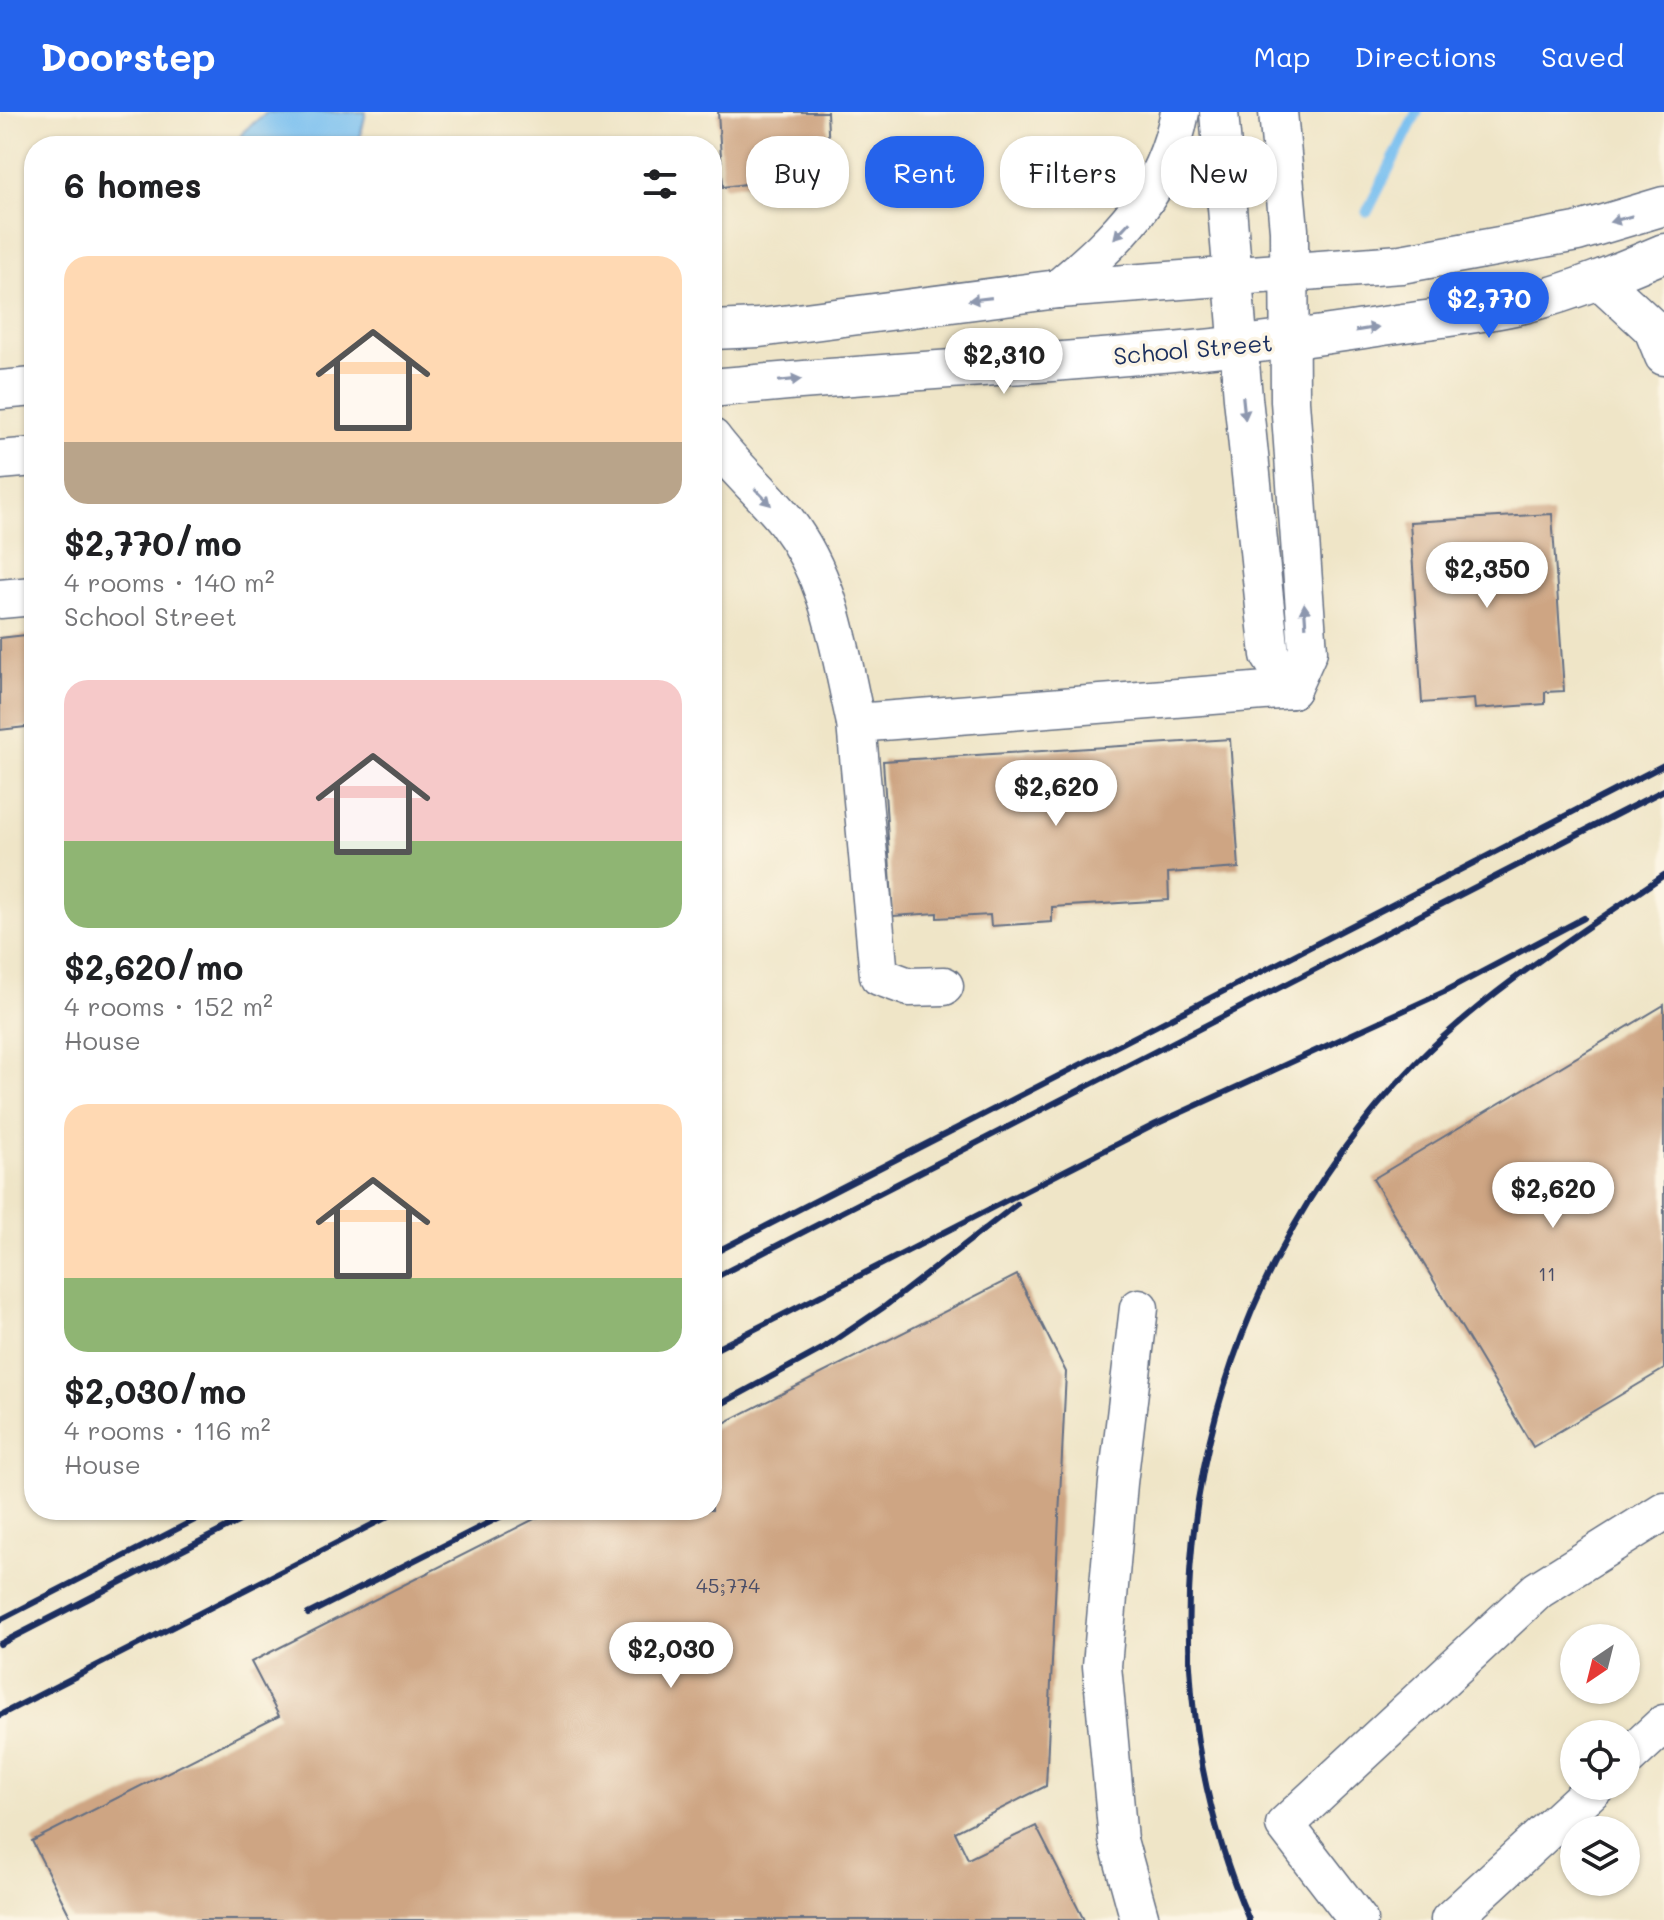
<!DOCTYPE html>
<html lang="en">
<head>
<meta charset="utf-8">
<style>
	body { margin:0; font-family:Mali,sans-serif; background:#f2f2f2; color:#202124; height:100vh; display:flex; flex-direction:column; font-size:30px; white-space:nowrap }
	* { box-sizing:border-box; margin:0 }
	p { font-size:26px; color:#757577 }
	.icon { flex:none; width:44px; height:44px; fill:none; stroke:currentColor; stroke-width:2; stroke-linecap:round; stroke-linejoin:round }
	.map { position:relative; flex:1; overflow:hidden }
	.drawer { position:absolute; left:24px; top:24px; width:698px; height:1384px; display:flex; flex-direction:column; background:#fff; border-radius:32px; box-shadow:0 2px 6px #0004 }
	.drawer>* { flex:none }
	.guide { position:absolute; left:746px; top:24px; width:760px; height:72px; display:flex; gap:16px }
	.needle { width:52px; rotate:215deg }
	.controls { position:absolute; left:1560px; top:1512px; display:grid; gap:16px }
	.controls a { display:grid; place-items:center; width:80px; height:80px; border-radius:50%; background:#fff; box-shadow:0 2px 6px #0004; font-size:40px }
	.price { position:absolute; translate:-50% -68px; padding:0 18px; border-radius:28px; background:#fff; color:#222; font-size:26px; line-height:52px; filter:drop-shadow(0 2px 4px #0008) }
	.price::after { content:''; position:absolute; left:50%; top:48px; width:24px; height:18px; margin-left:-12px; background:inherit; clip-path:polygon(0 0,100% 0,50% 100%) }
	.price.current { background:#2563eb; color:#fff }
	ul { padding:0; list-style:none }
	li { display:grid; align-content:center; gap:16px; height:424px; padding:0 40px }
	li span { display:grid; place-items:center; height:248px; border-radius:24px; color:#555 }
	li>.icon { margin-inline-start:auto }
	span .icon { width:144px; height:144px; fill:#fffc; stroke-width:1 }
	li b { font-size:34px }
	h2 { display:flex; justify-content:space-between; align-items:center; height:96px; padding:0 40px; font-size:34px }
	.tag { padding:0 28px; border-radius:32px; background:#fff; box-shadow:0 2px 6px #0004; font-size:28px; line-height:72px }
	.tag.current { background:#2563eb; color:#fff }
	header { display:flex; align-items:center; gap:48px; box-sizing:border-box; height:112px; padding:0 40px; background:#2563eb; color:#fff }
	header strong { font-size:38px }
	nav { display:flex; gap:44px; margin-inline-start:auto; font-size:28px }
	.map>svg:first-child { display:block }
</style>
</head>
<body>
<header>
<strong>Doorstep</strong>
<nav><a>Map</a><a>Directions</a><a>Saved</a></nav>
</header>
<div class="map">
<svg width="1664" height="1808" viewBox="0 0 1664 1808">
	<rect width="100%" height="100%" fill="#fcf5e5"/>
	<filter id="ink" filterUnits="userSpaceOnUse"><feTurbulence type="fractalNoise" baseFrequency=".0125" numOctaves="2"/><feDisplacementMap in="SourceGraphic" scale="16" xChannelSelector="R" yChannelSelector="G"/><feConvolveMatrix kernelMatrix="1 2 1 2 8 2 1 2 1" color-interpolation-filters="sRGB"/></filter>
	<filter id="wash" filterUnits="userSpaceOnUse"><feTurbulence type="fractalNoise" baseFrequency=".006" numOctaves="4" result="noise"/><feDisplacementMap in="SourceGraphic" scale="32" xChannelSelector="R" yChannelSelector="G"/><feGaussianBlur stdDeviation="1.8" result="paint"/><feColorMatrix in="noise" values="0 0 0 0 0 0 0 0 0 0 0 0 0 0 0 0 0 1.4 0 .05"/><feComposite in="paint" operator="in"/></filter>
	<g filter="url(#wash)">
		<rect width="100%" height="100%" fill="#efe5c7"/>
		<polygon fill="#78bff0" stroke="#4a77a7" stroke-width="2" points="267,0 366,0 358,34 234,34 244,19"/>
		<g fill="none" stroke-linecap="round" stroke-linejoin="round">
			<polyline stroke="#78bff0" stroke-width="11" points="1367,100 1417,0"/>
		</g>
		<g id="blocks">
			<g fill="#cea583">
				<polygon points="718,0 827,0 829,39 836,39 838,67 808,69 807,56 788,58 789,66 723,75"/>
				<polygon points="1552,402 1564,579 1545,580 1545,592 1475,597 1474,587 1422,591 1410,410"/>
				<polygon points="34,522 34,614 0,618 0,526"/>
				<polygon points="1230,627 1239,756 1168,761 1169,788 1052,795 1052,810 991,814 990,803 937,806 937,801 893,804 883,649"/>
				<polygon points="1664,893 1664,1257 1533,1335 1373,1067"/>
				<polygon points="1017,1163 1066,1260 1046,1674 955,1720 968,1747 1036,1714 1084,1808 72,1808 32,1729 279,1604 251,1550 552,1398 712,1398 712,1317"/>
			</g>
		</g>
	</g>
	<g filter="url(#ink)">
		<use href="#blocks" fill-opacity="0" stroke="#656f83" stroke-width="2"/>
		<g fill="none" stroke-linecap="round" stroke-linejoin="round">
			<defs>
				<g id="minor">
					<polyline points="1219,0 1243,286 1270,543 1291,577"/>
					<polyline points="1278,0 1289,118 1290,289 1308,539 1291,577"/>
					<polyline points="1600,168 1653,217 1664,244"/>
					<path d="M1058,177C1120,124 1164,83 1180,0"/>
					<polyline points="712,218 759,216 1058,177 1401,152 1577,120 1664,94"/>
					<path d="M712,276C934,254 1157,250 1377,215C1427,207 1479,203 1527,191C1574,179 1619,160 1664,141"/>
					<polyline points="0,278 34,275"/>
					<path d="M712,326C734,356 763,380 786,409C833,471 839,538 856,611"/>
					<polyline points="0,348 34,345"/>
					<polyline points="0,487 34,484"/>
					<polyline points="944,874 909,875 879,864 856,611 1291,577"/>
					<polyline points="1139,1196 1118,1371 1102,1554 1118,1728 1140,1808"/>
					<polyline points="1626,1647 1664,1612"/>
					<polyline points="1358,1808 1285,1713 1538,1478 1664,1399"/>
					<polyline points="1450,1808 1596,1674"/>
				</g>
			</defs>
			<use href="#minor" stroke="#656f83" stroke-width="41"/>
			<use href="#minor" stroke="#fff" stroke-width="38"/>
			<g stroke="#1b2f5e" stroke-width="6">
				<polyline points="712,1142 1664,653"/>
				<polyline points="712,1167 1664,678"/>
				<polyline points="712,1239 1156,1012 1444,880 1584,806"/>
				<polyline points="712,1297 822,1237 884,1195 1017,1092"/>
				<polyline points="308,1502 514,1398"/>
				<polyline points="0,1508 214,1398"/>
				<polyline points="0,1532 261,1398"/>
				<polyline points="0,1603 401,1398"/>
				<path d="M1249,1808C1125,1515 1197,1177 1417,950C1489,877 1580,821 1664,763"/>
			</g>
		</g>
		<defs><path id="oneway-solid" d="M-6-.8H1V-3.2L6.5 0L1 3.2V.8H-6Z" transform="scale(2)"/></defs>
		<g fill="#8d97ae">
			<use href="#oneway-solid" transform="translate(1621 107) rotate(164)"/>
			<use href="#oneway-solid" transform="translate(1122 118) rotate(133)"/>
			<use href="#oneway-solid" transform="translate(980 187) rotate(173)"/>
			<use href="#oneway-solid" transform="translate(1367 217) rotate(-9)"/>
			<use href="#oneway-solid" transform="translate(790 268) rotate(-6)"/>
			<use href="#oneway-solid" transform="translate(1244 296) rotate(84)"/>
			<use href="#oneway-solid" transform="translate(763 385) rotate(46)"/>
			<use href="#oneway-solid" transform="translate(1305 503) rotate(-94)"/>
		</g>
	</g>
	<g text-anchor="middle" stroke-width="7" stroke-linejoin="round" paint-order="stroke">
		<g font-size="20" fill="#484c67">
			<text x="1547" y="1169">11</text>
			<text x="728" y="1481">45;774</text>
		</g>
		<g font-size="24" fill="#1b2f5e" stroke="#fcf5e5">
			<text transform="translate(1193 238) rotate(-5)" y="8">School Street</text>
		</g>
	</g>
</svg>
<div class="controls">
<a><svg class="needle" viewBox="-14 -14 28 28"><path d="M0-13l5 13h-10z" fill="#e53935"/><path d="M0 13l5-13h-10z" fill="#757577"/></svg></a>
<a><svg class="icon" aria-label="locate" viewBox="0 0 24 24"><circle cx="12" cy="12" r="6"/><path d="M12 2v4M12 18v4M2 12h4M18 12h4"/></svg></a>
<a><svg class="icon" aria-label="layers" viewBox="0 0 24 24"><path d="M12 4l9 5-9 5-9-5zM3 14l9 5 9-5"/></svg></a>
</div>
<b class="price current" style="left:1489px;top:228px">$2,770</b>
<b class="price" style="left:1004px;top:284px">$2,310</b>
<b class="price" style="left:1487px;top:498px">$2,350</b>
<b class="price" style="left:1056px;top:716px">$2,620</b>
<b class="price" style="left:1553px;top:1118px">$2,620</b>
<b class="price" style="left:671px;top:1578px">$2,030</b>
<div class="guide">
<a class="tag">Buy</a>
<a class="tag current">Rent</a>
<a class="tag">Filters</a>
<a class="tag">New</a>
</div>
<section class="drawer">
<h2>6 homes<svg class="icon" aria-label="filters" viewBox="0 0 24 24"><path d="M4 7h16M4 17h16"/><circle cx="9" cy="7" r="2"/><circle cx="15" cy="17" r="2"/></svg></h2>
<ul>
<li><span style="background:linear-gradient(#ffd9b3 75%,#b9a48a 0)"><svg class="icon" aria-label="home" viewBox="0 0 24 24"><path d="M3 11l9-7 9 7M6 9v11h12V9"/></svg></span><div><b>$2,770/mo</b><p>4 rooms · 140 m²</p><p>School Street</p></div></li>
<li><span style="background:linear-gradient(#f6c9c9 65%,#8fb573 0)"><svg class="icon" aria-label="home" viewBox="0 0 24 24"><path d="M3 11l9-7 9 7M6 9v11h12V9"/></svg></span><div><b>$2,620/mo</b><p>4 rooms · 152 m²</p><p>House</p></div></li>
<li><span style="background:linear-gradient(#ffd9b3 70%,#8fb573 0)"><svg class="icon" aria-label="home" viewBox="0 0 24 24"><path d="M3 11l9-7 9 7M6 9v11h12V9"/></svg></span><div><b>$2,030/mo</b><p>4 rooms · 116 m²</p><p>House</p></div></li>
</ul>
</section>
</div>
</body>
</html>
